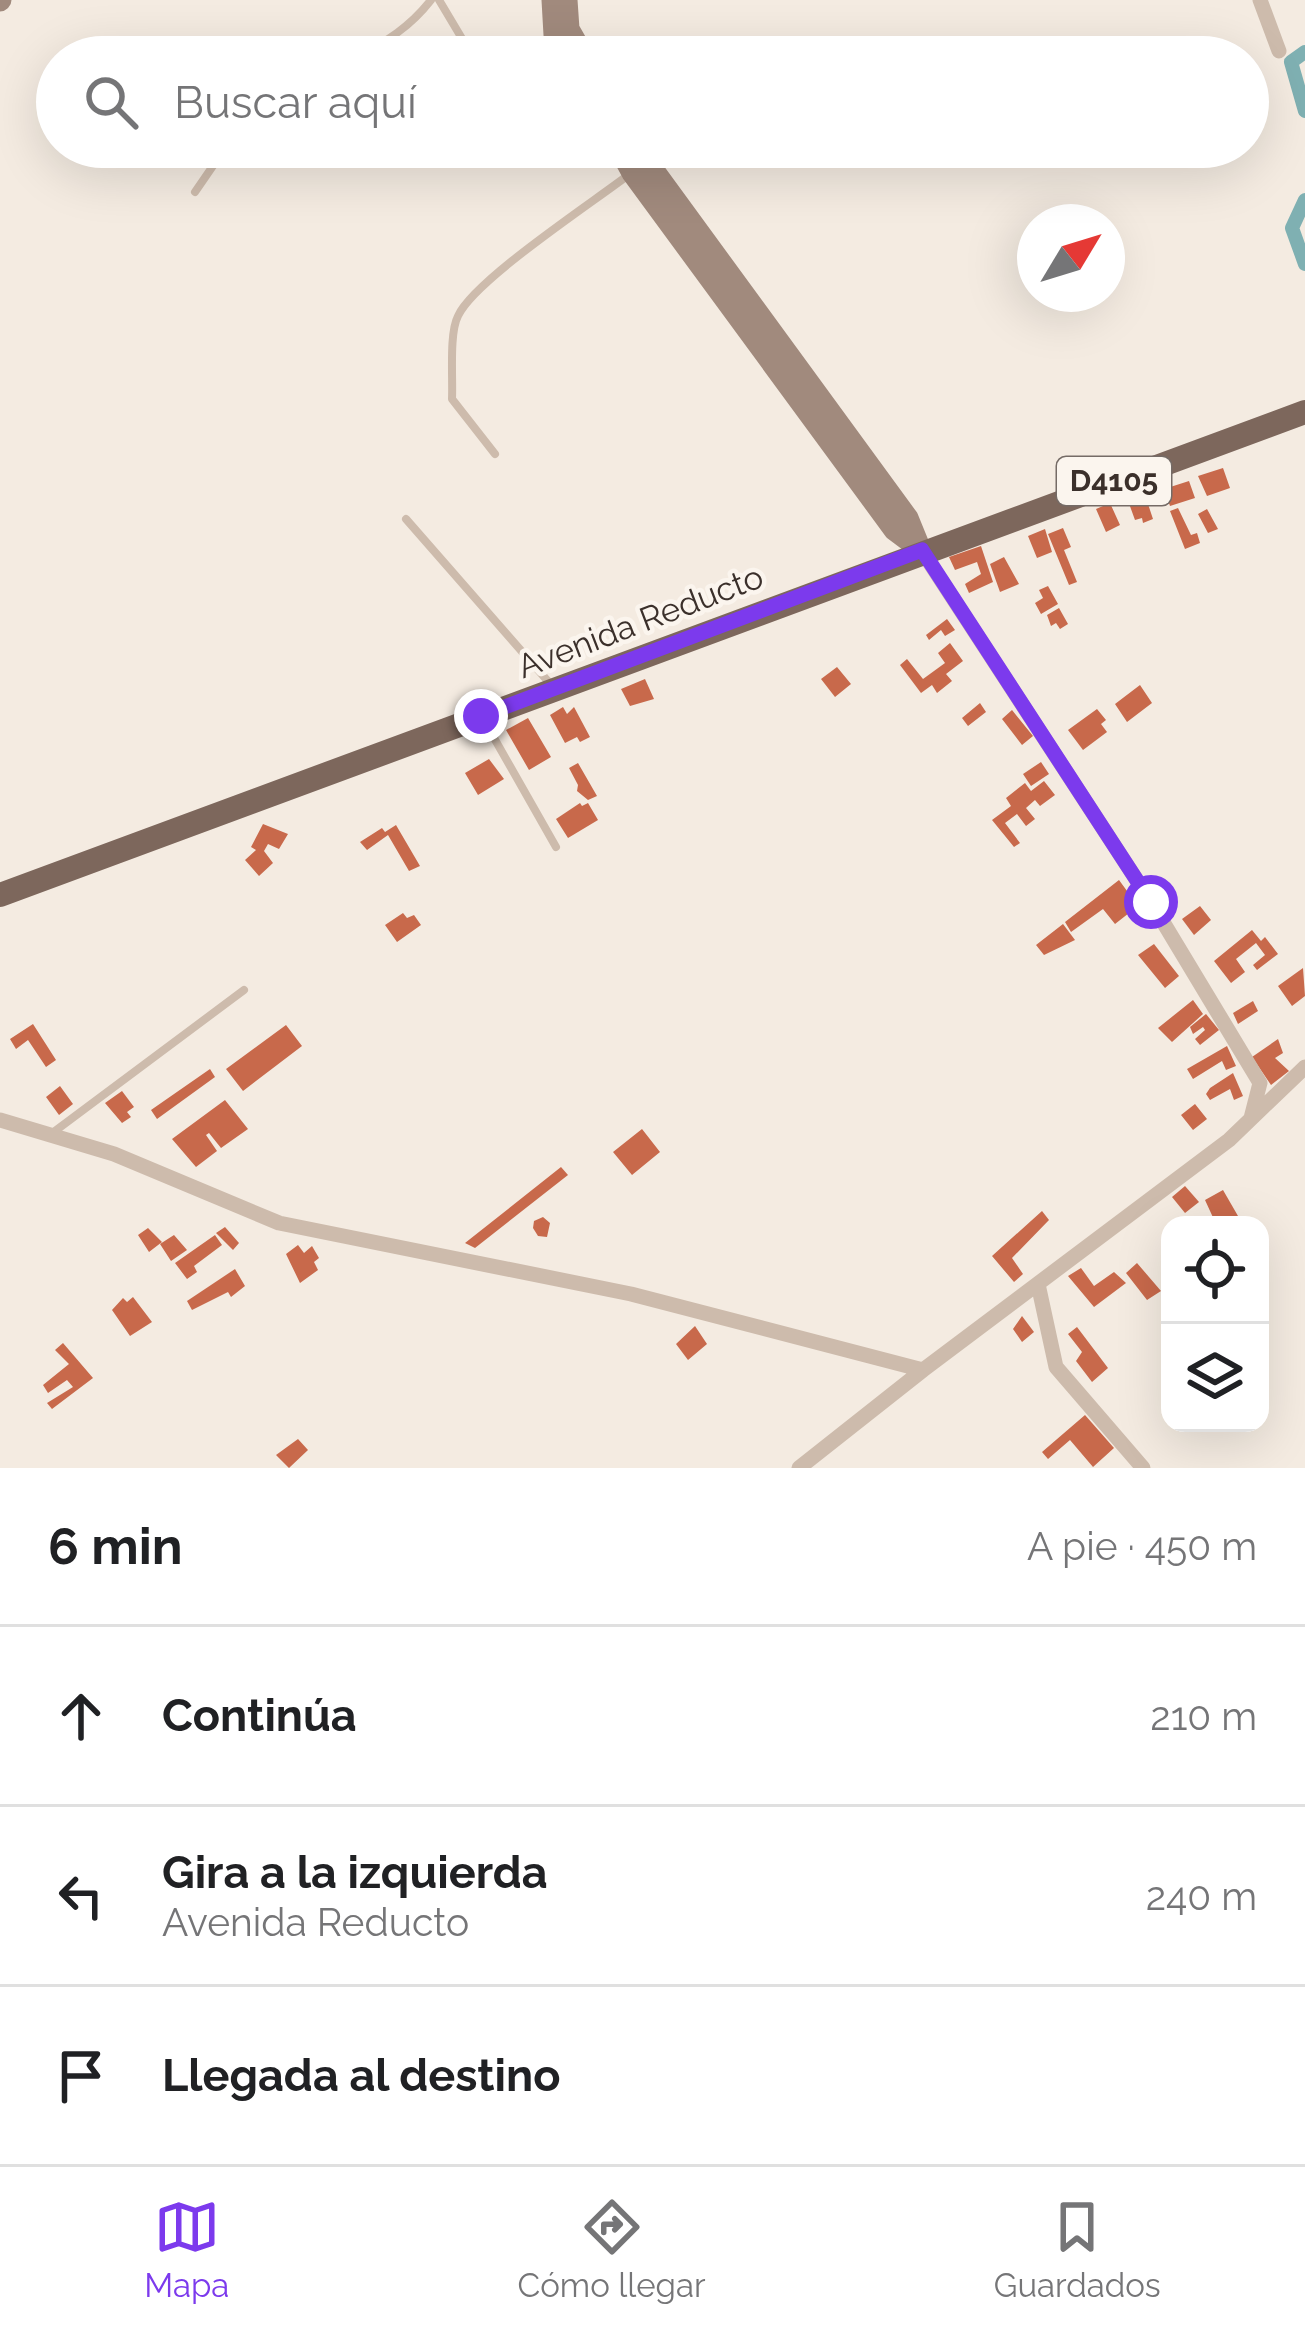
<!DOCTYPE html>
<html lang="es">
<meta charset="utf-8">
<style>
body{margin:0;font-family:Raleway,sans-serif;background:#f6f6f6;color:#202124}
.controls{position:absolute;right:36px;bottom:36px;display:grid;overflow:hidden;border-radius:24px;box-shadow:0 12px 48px #0002}
.controls button{width:108px;height:108px;display:grid;place-items:center;padding:0;border:0;border-bottom:3px solid #e0e0e0;background:#fff;color:#202124;font:60px sans-serif}
.compass{position:absolute;left:1017px;top:204px;width:108px;height:108px;border-radius:50%;background:#fff;box-shadow:0 12px 48px #0002;rotate:52deg}
.stop{position:absolute;width:36px;height:36px;margin:-27px;border:9px solid #7c3aed;border-radius:50%;background:#fff}
.stop.end{background:#7c3aed;border-color:#fff;box-shadow:0 3px 12px #0008}
.list{margin:0;padding:0;list-style:none}
h2{display:flex;justify-content:space-between;align-items:center;height:156px;margin:0;padding:0 48px;font-size:51px}
h2 small{font-size:39px;font-weight:400;color:#757577}
.list li{display:grid;grid-template-columns:78px 1fr auto;gap:36px;align-items:center;box-sizing:border-box;height:180px;padding:0 48px;border-top:3px solid #e0e0e0}
.list b{display:block;font-size:45px;white-space:nowrap}
.list p{margin:0;font-size:39px;white-space:nowrap;color:#757577}
.list em{font-size:39px;font-style:normal;color:#757577}
.icon{flex:none;width:66px;height:66px;fill:none;stroke:currentColor;stroke-width:2;stroke-linecap:round;stroke-linejoin:round}
.map{position:relative;flex:none;width:1305px;height:1468px;overflow:hidden}
.search{position:absolute;background:#fff;box-shadow:0 12px 48px #0002;left:36px;right:36px;top:36px;height:132px;display:flex;align-items:center;gap:30px;box-sizing:border-box;padding:0 42px;border-radius:66px;color:#757577;font-size:45px}
.sheet{height:696px;background:#fff}
nav{display:flex;justify-content:space-around;align-items:center;box-sizing:border-box;height:168px;border-top:3px solid #e0e0e0;background:#fff;font-size:33px;color:#757577}
nav a{display:grid;justify-items:center;gap:6px}
nav .on{color:#7c3aed}
.map>svg:first-child{display:block}
.lines{fill:none;stroke-linecap:round;stroke-linejoin:round}
.canal{stroke:#7fb0b2;stroke-width:14}
.building{fill:#c8694b}
.lane{stroke:#cdbbac;stroke-width:8}
.street{stroke:#cdbbac;stroke-width:15}
.secondary{stroke:#a18a7d;stroke-width:21}
.primary{stroke:#7d675c;stroke-width:24}
.route{stroke:#7c3aed;stroke-width:15}
.labels{text-anchor:middle;stroke-width:9;stroke-linejoin:round;paint-order:stroke}
.shield{fill:#fbf5ee;stroke:#756b66;stroke-width:3}
.shield-label{font-size:30px;font-weight:bold;fill:#3b302b}
.street-label{font-size:33px;fill:#3b302b;stroke:#fbf5ee}
</style>
<div class="map">
<svg width="1305" height="1468" viewBox="0 0 1305 1468">
<rect width="100%" height="100%" fill="#f4ebe1"/>
<g class="lines">
<!-- canal -->
<path class="canal" d="M1305,52L1291,62L1305,111
M1305,200L1292,228L1305,264"/>
</g>
<!-- building -->
<path class="building" d="M1223,468L1230,488L1207,496L1198,476Z
M1189,481L1195,498L1170,506L1164,489Z
M1144,492L1153,519L1143,523L1142,518L1135,520L1127,498Z
M1110,503L1120,525L1106,532L1096,509Z
M1178,508L1191,535L1197,533L1200,543L1185,549L1170,511Z
M1207,509L1218,529L1208,533L1198,514Z
M1063,528L1071,547L1064,550L1077,582L1069,585L1048,534Z
M1045,529L1052,552L1037,558L1028,536Z
M981,546L993,582L969,593L965,584L981,574L977,562L955,570L949,557Z
M1004,557L1019,584L1000,592L990,564Z
M1048,586L1058,604L1041,614L1035,603L1043,598L1039,590Z
M1059,608L1068,624L1060,629L1056,623L1051,626L1047,615Z
M947,619L955,630L945,636L941,630L929,640L926,635Z
M950,643L963,661L946,674L952,681L937,693L932,685L921,693L900,665L907,659L923,679L945,663L938,653Z
M837,667L851,684L835,697L821,679Z
M645,679L654,699L630,706L621,689Z
M1140,685L1152,703L1127,722L1115,704Z
M980,703L986,712L968,726L962,718Z
M563,707L567,714L574,707L590,737L580,742L577,737L565,743L550,715Z
M1097,709L1106,720L1101,724L1107,732L1083,750L1068,730Z
M1012,710L1033,736L1022,745L1002,719Z
M528,718L551,757L529,770L506,730Z
M489,759L504,779L478,795L465,773Z
M1041,762L1049,774L1031,786L1023,774Z
M578,763L597,796L588,800L577,791L578,785L569,768Z
M1044,781L1055,795L1040,806L1035,800L1026,808L1035,819L1026,826L1017,814L1005,823L1020,843L1014,847L992,820L1011,806L1006,798L1025,783L1031,791Z
M580,803L582,806L588,803L598,820L568,838L556,819Z
M263,824L288,834L279,849L268,844L264,851L273,863L259,876L245,860L256,850L251,847Z
M396,825L420,866L409,871L388,835L367,850L360,842L382,828L385,832Z
M1119,880L1138,906L1115,924L1103,909L1071,932L1065,922Z
M1200,906L1211,920L1194,935L1182,919Z
M403,913L407,918L414,915L421,925L397,942L385,925Z
M1063,924L1075,940L1044,955L1036,945Z
M1252,930L1261,941L1265,937L1278,954L1257,970L1253,965L1265,955L1256,943L1236,959L1245,972L1231,983L1214,961Z
M1154,944L1179,976L1165,988L1138,955Z
M1303,968L1305,996L1292,1006L1278,986Z
M1193,1000L1203,1014L1172,1042L1158,1028Z
M1253,1001L1258,1011L1238,1024L1233,1013Z
M1206,1014L1219,1030L1200,1045L1195,1039L1205,1030L1203,1027L1193,1034L1190,1027Z
M33,1024L56,1060L46,1067L28,1040L16,1049L10,1039Z
M286,1025L302,1046L243,1091L226,1069Z
M1278,1039L1283,1053L1275,1058L1289,1071L1271,1085L1252,1057Z
M1227,1046L1236,1066L1226,1070L1222,1061L1193,1079L1187,1069Z
M210,1069L215,1077L157,1119L151,1110Z
M1233,1073L1243,1096L1234,1100L1230,1089L1210,1100L1206,1094L1210,1088Z
M60,1086L73,1104L59,1115L46,1097Z
M122,1091L134,1107L127,1112L131,1117L122,1123L105,1103Z
M225,1100L248,1129L221,1148L209,1133L206,1135L217,1151L196,1167L172,1139Z
M1195,1104L1207,1119L1193,1130L1181,1115Z
M642,1129L660,1152L632,1175L613,1152Z
M561,1167L568,1175L475,1248L465,1243Z
M1185,1186L1199,1202L1185,1213L1172,1197Z
M1223,1190L1238,1216L1216,1224L1205,1200Z
M1042,1211L1049,1220L1012,1258L1023,1274L1014,1282L992,1256Z
M543,1217L550,1223L547,1237L538,1236L533,1228L534,1221Z
M225,1227L239,1243L233,1250L216,1233Z
M148,1228L162,1242L149,1252L138,1235Z
M174,1235L187,1250L171,1261L160,1244Z
M215,1235L222,1245L194,1266L197,1272L187,1279L175,1263Z
M298,1245L304,1253L312,1246L319,1258L314,1262L318,1270L300,1283L286,1254Z
M1137,1263L1161,1291L1147,1300L1126,1273Z
M1081,1268L1094,1286L1114,1272L1126,1283L1094,1307L1068,1276Z
M235,1269L245,1286L231,1297L228,1292L192,1310L187,1301Z
M133,1297L152,1322L130,1336L112,1310L123,1298L127,1302Z
M1022,1316L1034,1332L1022,1342L1013,1329Z
M695,1326L707,1344L688,1360L676,1344Z
M1077,1327L1108,1368L1092,1382L1076,1361L1082,1352L1068,1334Z
M63,1343L93,1378L52,1409L47,1403L73,1387L67,1380L48,1393L43,1385L69,1364L55,1350Z
M1085,1415L1114,1448L1093,1467L1070,1440L1048,1459L1042,1452Z
M298,1439L308,1450L289,1468L276,1455Z"/>
<g class="lines">
<!-- lane -->
<path class="lane" d="M439,0L473,57
M357,57C387,41 410,27 431,0
M195,192L226,147
M495,454L452,399C453,378 449,333 458,316C474,280 595,201 631,173
M406,519L553,687
M485,722L556,847
M51,1134L244,990"/>
<!-- street -->
<path class="street" d="M1260,0L1279,51
M922,551L1151,902L1260,1083L1251,1118
M0,1120L114,1154L279,1223L631,1294L923,1370L1229,1140L1305,1067
M1038,1284L1056,1367L1143,1468
M799,1468L923,1370"/>
<!-- secondary -->
<path class="secondary" d="M552,0L554,35L567,57
M567,0L569,29L585,57
M0,1L1,0
M618,147L632,173L894,530L922,551
M637,147L908,518L919,545"/>
<!-- primary -->
<path class="primary" d="M0,895L1305,412"/>
</g>
<g class="lines">
<!-- route -->
<path class="route" d="M481,716L922,550L1151,902"/>
</g>
<g class="labels">
<!-- shield labels -->
<rect class="shield" x="1057" y="457" width="114" height="48" rx="9"/>
<g class="shield-label">
<text x="1114" y="491">D4105</text>
</g>
<!-- street labels -->
<g class="street-label">
<text transform="translate(640 621) rotate(-21)" y="12">Avenida Reducto</text>
</g>
</g>
</svg>
<div class="controls">
<button><svg class="icon" aria-label="locate" viewBox="0 0 24 24"><circle cx="12" cy="12" r="6"/><path d="M12 2v4M12 18v4M2 12h4M18 12h4"/></svg></button>
<button><svg class="icon" aria-label="layers" viewBox="0 0 24 24"><path d="M12 4l9 5-9 5-9-5zM3 14l9 5 9-5"/></svg></button>
</div>
<svg class="compass" viewBox="-18 -18 36 36"><path d="M0-13l5 13h-10z" fill="#e53935"/><path d="M0 13l5-13h-10z" fill="#757577"/></svg>
<div class="stop" style="left:1151px;top:902px"></div>
<div class="stop end" style="left:481px;top:716px"></div>
<div class="search"><svg class="icon" aria-label="search" viewBox="0 0 24 24"><circle cx="10" cy="10" r="6"/><path d="M15 15l6 6"/></svg>Buscar aquí</div>
</div>
<section class="sheet">
<h2>6 min<small>A pie · 450 m</small></h2>
<ul class="list">
<li><svg class="icon" aria-label="ahead" viewBox="0 0 24 24"><path d="M12 20V5M6 11l6-6 6 6"/></svg><div><b>Continúa</b></div><em>210 m</em></li>
<li><svg class="icon" aria-label="left" viewBox="0 0 24 24"><path d="M17 20v-9H6M10 6l-5 5 5 5"/></svg><div><b>Gira a la izquierda</b><p>Avenida Reducto</p></div><em>240 m</em></li>
<li><svg class="icon" aria-label="arrive" viewBox="0 0 24 24"><path d="M6 21V4h12l-3 4 3 4H6"/></svg><div><b>Llegada al destino</b></div></li>
</ul>
</section>
<nav>
<a class="on"><svg class="icon" aria-label="map" viewBox="0 0 24 24"><path d="M3 6l6-2 6 2 6-2v14l-6 2-6-2-6 2zM9 4v14M15 6v14"/></svg>Mapa</a>
<a><svg class="icon" aria-label="directions" viewBox="0 0 24 24"><path d="M12 3l9 9-9 9-9-9zM9 14v-3h6M13 9l2 2-2 2"/></svg>Cómo llegar</a>
<a><svg class="icon" aria-label="saved" viewBox="0 0 24 24"><path d="M7 4h10v16l-5-4-5 4z"/></svg>Guardados</a>
</nav>
